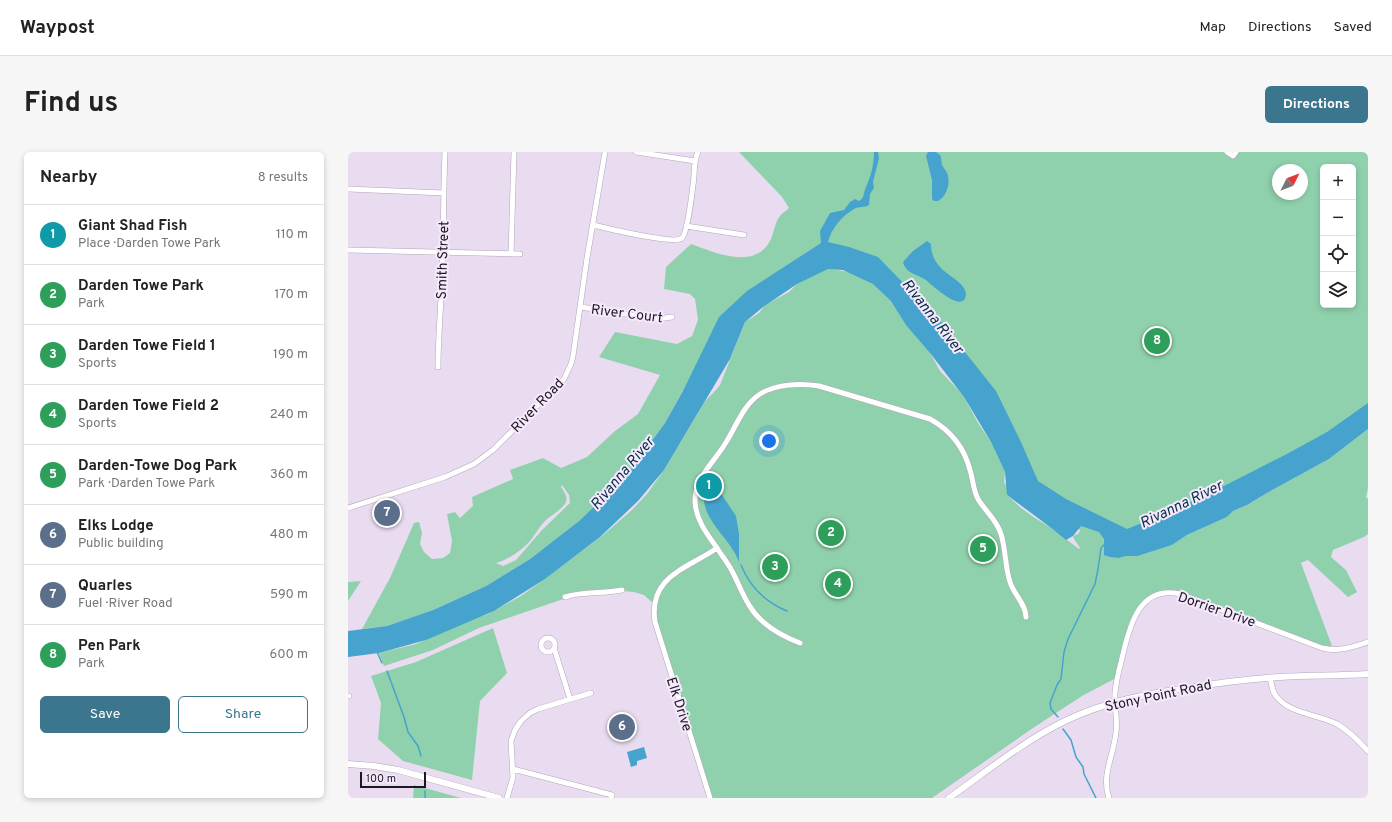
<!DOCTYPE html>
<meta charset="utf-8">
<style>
body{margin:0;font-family:Overpass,sans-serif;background:#f6f6f6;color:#222}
.controls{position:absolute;right:12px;top:12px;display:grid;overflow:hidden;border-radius:6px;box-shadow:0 2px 6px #0003}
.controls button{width:36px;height:36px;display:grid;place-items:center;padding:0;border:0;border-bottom:1px solid #e0e0e0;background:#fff;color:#222;font:20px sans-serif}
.compass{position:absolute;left:924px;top:12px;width:36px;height:36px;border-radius:50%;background:#fff;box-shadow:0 2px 6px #0003;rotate:48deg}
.scale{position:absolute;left:12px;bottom:10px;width:66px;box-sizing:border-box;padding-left:4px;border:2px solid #1d181f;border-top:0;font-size:11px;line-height:14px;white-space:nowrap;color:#1d181f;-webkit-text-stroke:3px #f6e9fe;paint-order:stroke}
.you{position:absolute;left:421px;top:289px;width:14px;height:14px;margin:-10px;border:3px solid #fff;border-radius:50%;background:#1a73e8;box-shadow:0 0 0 6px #1a73e833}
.badge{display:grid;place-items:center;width:26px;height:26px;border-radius:50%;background:#3b768e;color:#fff;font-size:13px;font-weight:700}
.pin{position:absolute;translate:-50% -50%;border:2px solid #fff;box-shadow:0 1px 4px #0006}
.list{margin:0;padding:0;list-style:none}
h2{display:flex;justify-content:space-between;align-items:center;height:52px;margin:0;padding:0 16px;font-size:17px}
h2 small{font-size:13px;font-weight:400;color:#767676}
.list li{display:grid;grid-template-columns:26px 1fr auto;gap:12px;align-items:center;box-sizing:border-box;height:60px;padding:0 16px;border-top:1px solid #e0e0e0}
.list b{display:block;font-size:15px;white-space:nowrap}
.list p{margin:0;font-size:13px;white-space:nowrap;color:#767676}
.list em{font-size:13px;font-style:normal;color:#767676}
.actions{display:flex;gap:8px;padding:12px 16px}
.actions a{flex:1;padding:9px 0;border:1px solid #3b768e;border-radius:6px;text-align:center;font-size:14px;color:#3b768e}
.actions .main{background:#3b768e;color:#fff}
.icon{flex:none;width:22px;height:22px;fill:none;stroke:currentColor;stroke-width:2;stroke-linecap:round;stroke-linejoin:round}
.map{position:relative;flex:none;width:1020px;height:646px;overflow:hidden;border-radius:6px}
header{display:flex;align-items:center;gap:24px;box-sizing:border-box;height:56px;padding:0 20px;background:#fff;border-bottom:1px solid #e0e0e0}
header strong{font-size:19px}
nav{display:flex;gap:22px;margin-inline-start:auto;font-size:14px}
.intro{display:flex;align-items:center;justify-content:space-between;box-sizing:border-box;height:96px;padding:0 24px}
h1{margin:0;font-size:28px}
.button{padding:10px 18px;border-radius:6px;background:#3b768e;color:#fff;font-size:14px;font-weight:700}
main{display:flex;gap:24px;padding:0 24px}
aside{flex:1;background:#fff;border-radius:6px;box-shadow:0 2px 6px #0003}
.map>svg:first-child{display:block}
.green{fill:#90d1ad;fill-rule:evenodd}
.water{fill:#46a3cd}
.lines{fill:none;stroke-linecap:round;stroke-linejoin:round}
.stream{stroke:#46a3cd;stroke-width:1.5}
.minor-casing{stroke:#b2a6b9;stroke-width:6}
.major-casing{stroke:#b2a6b9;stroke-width:7}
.minor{stroke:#fff;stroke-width:5}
.major{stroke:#fff;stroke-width:6}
.labels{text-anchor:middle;stroke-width:4;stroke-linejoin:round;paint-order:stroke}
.street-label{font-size:14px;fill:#1d181f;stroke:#f6e9fe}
.water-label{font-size:15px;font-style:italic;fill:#053042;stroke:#f6e9fe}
</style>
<header>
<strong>Waypost</strong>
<nav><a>Map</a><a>Directions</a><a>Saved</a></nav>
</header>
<div class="intro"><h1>Find us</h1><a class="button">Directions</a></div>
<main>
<aside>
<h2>Nearby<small>8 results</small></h2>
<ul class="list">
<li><span class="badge" style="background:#0f9aa8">1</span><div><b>Giant Shad Fish</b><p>Place · Darden Towe Park</p></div><em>110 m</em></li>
<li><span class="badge" style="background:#2e9e5b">2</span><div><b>Darden Towe Park</b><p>Park</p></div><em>170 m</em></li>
<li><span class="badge" style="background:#2e9e5b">3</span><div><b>Darden Towe Field 1</b><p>Sports</p></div><em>190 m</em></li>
<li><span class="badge" style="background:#2e9e5b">4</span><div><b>Darden Towe Field 2</b><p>Sports</p></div><em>240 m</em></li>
<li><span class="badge" style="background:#2e9e5b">5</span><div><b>Darden-Towe Dog Park</b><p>Park · Darden Towe Park</p></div><em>360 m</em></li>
<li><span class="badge" style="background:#5c6f8a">6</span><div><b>Elks Lodge</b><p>Public building</p></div><em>480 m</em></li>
<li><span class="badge" style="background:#5c6f8a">7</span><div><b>Quarles</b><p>Fuel · River Road</p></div><em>590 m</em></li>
<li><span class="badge" style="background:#2e9e5b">8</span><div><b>Pen Park</b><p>Park</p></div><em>600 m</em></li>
</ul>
<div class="actions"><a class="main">Save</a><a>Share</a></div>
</aside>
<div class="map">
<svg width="1020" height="646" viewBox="0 0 1020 646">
<rect width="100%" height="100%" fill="#e9dcf0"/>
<!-- green -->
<path class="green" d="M391,0H1020V252L985,277L941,304L799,378L756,387V402L771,406L778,404H790L824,393L839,383L879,365L885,359L899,353L919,341L981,307L1020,277V336L1018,345L1020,347V382L1016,385L985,398L983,405L998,418L1009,440L1000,445L960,408L953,411L984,494L974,497L827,442L807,445L798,451L786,467L770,525L734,544L685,576L584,646H361L307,473V453L296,443L286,440L274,439L224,444L131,476L85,498L36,514L31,501L68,492L112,472L140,462L173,444L194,429L255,383L284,358L299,342L316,318L352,258C358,245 365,243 372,233L397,170L411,161L417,153L441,140L449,132L478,116L501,120L533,133L580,197L592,219L615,243L630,271L643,290L657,320L656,330L659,335V343L673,356L687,366L702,375L731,397L732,396L726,387L725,384L730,382L732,379L730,375L694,348L531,112L472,92L452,105L335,239L317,271L278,324L231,369L182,407L138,434L85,458L39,474L14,477L42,426L66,371L71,370L74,381L72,392L76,400L84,407L95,406L102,401L104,389L99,362L107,360L112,366L125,354L124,345L165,327L162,318L195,306L213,316L239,305L267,279L290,262L312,223L251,205L267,180L329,192L344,184L350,168L347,147L342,142L316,137L318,115L343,92C368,101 408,119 423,87C426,80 427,70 432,64C434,61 439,58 441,56L434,45ZM975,15H1005V153H975ZM930,18H954V42H930ZM214,333L221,343L222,351L194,378L168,408L155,414L148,411C161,407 173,399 182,389C187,383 191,375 197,369C203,363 214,358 218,350C220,345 216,339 213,335Z
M13,429L0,449V430Z
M145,476L159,521L132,549L124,628L55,609L30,587L33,551L23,524L68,510Z
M66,633L113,646H65Z"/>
<!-- water -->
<path class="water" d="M526,0H530L531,6L525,30L526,36L522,42L521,53C516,56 511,54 506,57C494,64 483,77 480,90L501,95L530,105L593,170L648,239L673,290L690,329L718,347L779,377L818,361L872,336L937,303L979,280L1020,251V277L981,307L919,341L899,353L885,359L879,365L839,383L824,393L790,404H778L771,406L762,405L756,403V387L751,380L733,374L725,384L718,388L702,375L659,343L657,320L643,290L616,245L582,201L558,173L543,149L525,132L495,118L480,117L449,132L415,155L397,170L382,207L316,318L290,349L252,385L197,427L146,459L78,488L31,501L0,505V479L39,474L85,458L138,434L182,407L231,369L278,324L317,271L335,239L371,165L399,139L473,91L472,79L482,61L496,58L502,50L507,47L511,49C517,46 515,41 518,35C523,24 526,12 526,0Z
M580,0H588L592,3C594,7 593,9 594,13C595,16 598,18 599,21C603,30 599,44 590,49H586L584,47V28L578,4Z
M579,89L583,92C583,101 586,109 593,116C599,123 619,132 618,143C615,163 583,132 578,128C569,122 558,122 555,110L565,99Z
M365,339L370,340L374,343L388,364L391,382V410C383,387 356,370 356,346L360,341Z
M296,595L299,606L289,609V613L283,615L279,600Z"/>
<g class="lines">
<!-- stream -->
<path class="stream" d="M393,413C402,435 417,450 439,459
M29,500L34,511
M39,519L56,565L60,580L70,594L73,604
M710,565L703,557L702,551L709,533L713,527L716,500L720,487L747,432L750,417L753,396L757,392
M715,577L723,588L728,605L735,615L736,622L748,646
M77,646V639"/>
<defs>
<path id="minor" d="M288,0L347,9
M879,0L885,4L888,0
M0,37L96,41
M245,73C257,76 328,93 334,86C339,82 344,42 345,33C347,22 345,10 350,0
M338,74L396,83
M0,98L172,102
M163,102L166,0
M233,155L309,167L324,165
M90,215C90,191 92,168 93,145C96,96 95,48 97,0
M0,356L97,325L126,312L145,298L216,227L223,212L225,204L239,106L257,0
M369,396C374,404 380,411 384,419C390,430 394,442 401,453C412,472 431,483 452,491
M217,445C236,439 254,442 274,438
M193 493a7 7 0 1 1 14 0a7 7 0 1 1-14 0Z
M206,496L222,547
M922,525C923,531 924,536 926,541C938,562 970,562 989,572C1001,579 1011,589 1020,599
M0,544H1
M165,617L264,643L263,646
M159,646L165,625L163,589L167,578L173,569L182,561L190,557L243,541
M362,646L307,470C300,424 339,417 369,396C359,382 348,368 347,350C347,343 348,336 351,330C358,316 369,305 377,292C388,275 395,253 412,242C428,232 452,231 471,234L582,267C602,278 616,295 622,318C625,327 625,338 630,347C637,359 649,368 653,382C658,398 657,415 662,430C666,443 678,452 678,465
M761,646C753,623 766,603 768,580C770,567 766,554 767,541C768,528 772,514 775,502C782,472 792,433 832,442L974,496C991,500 1004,495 1020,490"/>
<path id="major" d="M0,612L26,614L50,618L151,646
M601,646C639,619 677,588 719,568C757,550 798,542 839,536C870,531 901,527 932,525C961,523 991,524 1020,522"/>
</defs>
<!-- minor casing -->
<use href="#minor" class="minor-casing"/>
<!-- major casing -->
<use href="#major" class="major-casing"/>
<!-- minor -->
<use href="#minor" class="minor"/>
<!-- major -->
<use href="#major" class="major"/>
</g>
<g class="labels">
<!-- street labels -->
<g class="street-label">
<text transform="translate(94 108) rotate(-88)" y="5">Smith Street</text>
<text transform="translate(279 161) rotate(7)" y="5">River Court</text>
<text transform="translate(189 253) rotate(-46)" y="5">River Road</text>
<text transform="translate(869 457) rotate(19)" y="5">Dorrier Drive</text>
<text transform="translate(810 543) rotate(-12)" y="5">Stony Point Road</text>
<text transform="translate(332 552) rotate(72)" y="5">Elk Drive</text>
</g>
<!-- water labels -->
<g class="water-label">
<text transform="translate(585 164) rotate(52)" y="5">Rivanna River</text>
<text transform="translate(274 321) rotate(-50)" y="5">Rivanna River</text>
<text transform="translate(833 352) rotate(-26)" y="5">Rivanna River</text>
</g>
</g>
</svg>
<div class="controls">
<button>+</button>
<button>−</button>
<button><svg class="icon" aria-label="locate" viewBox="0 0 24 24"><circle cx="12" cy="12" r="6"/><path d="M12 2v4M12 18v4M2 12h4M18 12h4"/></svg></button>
<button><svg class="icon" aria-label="layers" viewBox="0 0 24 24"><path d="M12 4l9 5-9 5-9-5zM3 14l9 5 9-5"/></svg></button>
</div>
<svg class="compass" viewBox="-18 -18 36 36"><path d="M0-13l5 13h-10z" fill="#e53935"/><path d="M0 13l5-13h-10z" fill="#767676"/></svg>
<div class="scale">100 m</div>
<div class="you"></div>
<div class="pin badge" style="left:361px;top:334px;background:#0f9aa8">1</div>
<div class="pin badge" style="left:483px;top:381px;background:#2e9e5b">2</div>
<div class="pin badge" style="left:427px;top:415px;background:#2e9e5b">3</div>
<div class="pin badge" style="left:490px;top:432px;background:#2e9e5b">4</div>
<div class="pin badge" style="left:635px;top:397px;background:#2e9e5b">5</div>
<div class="pin badge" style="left:274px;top:575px;background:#5c6f8a">6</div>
<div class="pin badge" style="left:39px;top:361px;background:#5c6f8a">7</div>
<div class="pin badge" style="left:809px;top:189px;background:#2e9e5b">8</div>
</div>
</main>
